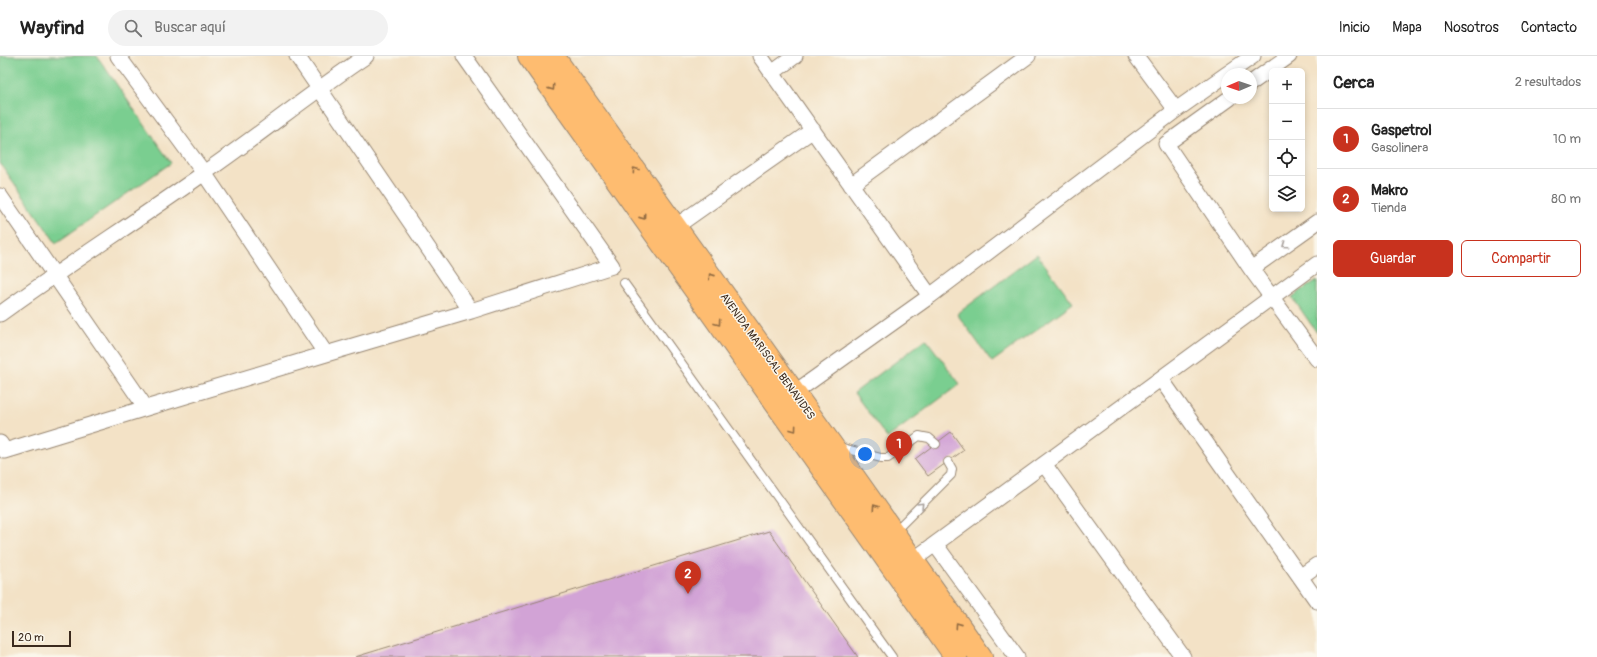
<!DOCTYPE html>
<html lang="es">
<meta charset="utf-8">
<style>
body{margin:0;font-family:Pangolin,sans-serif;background:#f2f2f2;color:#222}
.controls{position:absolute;right:12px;top:12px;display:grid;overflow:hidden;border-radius:6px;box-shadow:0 2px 6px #0003}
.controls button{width:36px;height:36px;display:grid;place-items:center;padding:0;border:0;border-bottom:1px solid #e0e0e0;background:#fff;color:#222;font:20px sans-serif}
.compass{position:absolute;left:1221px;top:12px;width:36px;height:36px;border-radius:50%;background:#fff;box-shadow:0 2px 6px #0003;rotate:268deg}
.scale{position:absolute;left:12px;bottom:10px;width:59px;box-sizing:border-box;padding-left:4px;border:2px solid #3b2a1e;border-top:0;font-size:11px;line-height:14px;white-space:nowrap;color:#3b2a1e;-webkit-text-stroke:3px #fbf7ec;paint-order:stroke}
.you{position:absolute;left:865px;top:398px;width:14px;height:14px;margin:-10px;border:3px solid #fff;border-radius:50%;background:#1a73e8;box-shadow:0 0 0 6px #1a73e833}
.badge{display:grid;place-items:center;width:26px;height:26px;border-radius:50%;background:#c8321e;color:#fff;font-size:13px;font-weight:700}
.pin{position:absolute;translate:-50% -33px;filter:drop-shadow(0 1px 2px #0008)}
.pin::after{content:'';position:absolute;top:21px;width:14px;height:12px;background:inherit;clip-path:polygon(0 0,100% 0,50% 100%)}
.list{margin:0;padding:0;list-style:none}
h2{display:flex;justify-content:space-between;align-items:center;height:52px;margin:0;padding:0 16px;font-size:17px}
h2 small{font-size:13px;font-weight:400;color:#767676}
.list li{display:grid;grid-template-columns:26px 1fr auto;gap:12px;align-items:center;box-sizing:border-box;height:60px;padding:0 16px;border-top:1px solid #e0e0e0}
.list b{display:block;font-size:15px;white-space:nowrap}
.list p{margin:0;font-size:13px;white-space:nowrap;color:#767676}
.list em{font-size:13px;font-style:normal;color:#767676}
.actions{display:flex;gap:8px;padding:12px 16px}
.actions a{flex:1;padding:9px 0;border:1px solid #c8321e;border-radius:6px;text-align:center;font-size:14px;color:#c8321e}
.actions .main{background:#c8321e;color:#fff}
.icon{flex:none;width:22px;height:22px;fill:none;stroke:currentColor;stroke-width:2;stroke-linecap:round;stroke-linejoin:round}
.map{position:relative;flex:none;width:1317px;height:601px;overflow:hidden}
header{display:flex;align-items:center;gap:24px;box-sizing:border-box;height:56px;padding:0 20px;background:#fff;border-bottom:1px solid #e0e0e0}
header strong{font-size:19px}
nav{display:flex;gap:22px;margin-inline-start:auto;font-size:14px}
.search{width:280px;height:36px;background:#f2f2f2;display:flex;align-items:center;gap:10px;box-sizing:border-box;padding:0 14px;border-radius:22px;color:#767676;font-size:15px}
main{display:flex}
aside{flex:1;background:#fff}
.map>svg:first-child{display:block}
.green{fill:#7ace90;stroke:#5a7c57}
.building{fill:#d2a3d6}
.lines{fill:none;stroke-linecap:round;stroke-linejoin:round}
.service-casing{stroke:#978672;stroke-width:10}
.minor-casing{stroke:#978672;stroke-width:17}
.trunk-casing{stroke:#978672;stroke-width:24}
.service{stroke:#fff;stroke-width:8}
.minor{stroke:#fff;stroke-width:15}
.trunk{stroke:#febc70;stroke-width:22}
.oneway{stroke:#936c43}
.oneway2{stroke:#a79f9a}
.labels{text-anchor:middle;stroke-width:3;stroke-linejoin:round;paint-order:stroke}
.street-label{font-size:11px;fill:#3b2a1e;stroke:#fbf7ec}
</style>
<header>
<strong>Wayfind</strong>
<div class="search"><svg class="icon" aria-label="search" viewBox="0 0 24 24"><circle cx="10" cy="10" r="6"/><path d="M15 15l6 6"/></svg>Buscar aquí</div>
<nav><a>Inicio</a><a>Mapa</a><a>Nosotros</a><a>Contacto</a></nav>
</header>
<main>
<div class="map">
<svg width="1317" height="601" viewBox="0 0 1317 601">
<rect width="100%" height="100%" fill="#fbf7ec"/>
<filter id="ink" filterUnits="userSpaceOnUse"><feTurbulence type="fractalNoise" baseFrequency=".025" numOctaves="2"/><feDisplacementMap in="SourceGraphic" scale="8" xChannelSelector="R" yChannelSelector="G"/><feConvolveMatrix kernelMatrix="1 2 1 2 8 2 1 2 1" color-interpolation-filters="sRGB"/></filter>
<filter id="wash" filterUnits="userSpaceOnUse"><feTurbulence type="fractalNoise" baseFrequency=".012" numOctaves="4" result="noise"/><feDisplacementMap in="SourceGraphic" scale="16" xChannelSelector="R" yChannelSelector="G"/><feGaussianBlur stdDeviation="0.9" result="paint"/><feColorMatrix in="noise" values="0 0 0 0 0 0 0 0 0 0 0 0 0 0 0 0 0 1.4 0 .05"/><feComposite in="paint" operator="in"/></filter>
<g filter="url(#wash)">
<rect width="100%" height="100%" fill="#f3e2c6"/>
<!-- green -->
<path class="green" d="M0,0H97L171,107L56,187L0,107Z
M1037,198L1073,247L992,306L957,258Z
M1317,224V277L1292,241Z
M926,283L960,328L887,382L854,337Z"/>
<g id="blocks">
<!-- building -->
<path class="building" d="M951,376L964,394L928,420L915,403Z
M769,475L858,601H355Z"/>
</g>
</g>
<g filter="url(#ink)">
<use href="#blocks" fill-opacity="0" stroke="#978672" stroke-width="1"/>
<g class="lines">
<defs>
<path id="service" d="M624,227L892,601
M839,391L881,402H888L919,380L929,382L936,388
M894,476L951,419L952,413L948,406"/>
<path id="minor" d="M118,0L204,117L326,298L146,352
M297,0L471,255L326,298
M464,0L612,210L471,255
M760,0L930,240
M1136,0L1176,54
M772,17L795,0
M1227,18L1253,0
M1251,27L1289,0
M1230,42L1166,88L1251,213L1317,303
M851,129L1028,0
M0,140L146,352L5,395L0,387
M668,176L813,74
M1251,213L1317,166
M0,258C67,209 137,165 204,117C259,79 311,37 366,0
M1161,323L1317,545
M794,337L930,240L1176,54L1227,18
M1044,408L1183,601
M935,488L1017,601
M905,510L1317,208
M1300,521L1317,509"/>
<path id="trunk" d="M529,0L956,601
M553,0L832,390L981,601"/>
</defs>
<!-- service casing -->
<use href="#service" class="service-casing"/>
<!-- minor casing -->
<use href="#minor" class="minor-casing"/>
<!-- trunk casing -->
<use href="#trunk" class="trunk-casing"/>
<!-- service -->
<use href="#service" class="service"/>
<!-- minor -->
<use href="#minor" class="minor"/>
<!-- trunk -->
<use href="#trunk" class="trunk"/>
</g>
<!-- one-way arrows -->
<defs><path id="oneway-chevron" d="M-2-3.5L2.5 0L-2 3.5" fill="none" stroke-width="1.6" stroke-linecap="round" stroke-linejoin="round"/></defs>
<g class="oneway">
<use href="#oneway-chevron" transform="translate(552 32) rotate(55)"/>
<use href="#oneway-chevron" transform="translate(635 114) rotate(-126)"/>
<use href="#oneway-chevron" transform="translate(643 161) rotate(55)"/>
<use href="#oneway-chevron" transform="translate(711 220) rotate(-125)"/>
<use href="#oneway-chevron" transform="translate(718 267) rotate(54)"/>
<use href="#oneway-chevron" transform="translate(794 373) rotate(54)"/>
<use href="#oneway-chevron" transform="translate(875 451) rotate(-125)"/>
<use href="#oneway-chevron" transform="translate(958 569) rotate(-125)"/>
</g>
<g class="oneway2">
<use href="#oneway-chevron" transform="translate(1285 189) rotate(145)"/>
<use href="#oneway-chevron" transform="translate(921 449) rotate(-45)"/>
</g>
</g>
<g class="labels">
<!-- street labels -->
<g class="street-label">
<text transform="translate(768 300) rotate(54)" y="4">AVENIDA MARISCAL BENAVIDES</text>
</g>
</g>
</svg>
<div class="controls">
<button>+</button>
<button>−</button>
<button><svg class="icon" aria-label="locate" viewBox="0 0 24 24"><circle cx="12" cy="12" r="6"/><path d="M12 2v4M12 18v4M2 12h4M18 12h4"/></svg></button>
<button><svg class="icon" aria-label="layers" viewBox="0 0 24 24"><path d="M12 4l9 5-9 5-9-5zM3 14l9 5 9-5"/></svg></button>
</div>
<svg class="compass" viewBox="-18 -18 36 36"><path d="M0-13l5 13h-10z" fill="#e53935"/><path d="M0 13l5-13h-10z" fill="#767676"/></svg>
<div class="scale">20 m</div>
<div class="you"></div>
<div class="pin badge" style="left:899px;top:408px">1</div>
<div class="pin badge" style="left:688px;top:538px">2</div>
</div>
<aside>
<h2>Cerca<small>2 resultados</small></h2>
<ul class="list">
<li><span class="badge">1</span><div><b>Gaspetrol</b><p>Gasolinera</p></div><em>10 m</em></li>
<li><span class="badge">2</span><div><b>Makro</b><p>Tienda</p></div><em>80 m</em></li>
</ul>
<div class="actions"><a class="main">Guardar</a><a>Compartir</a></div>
</aside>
</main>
